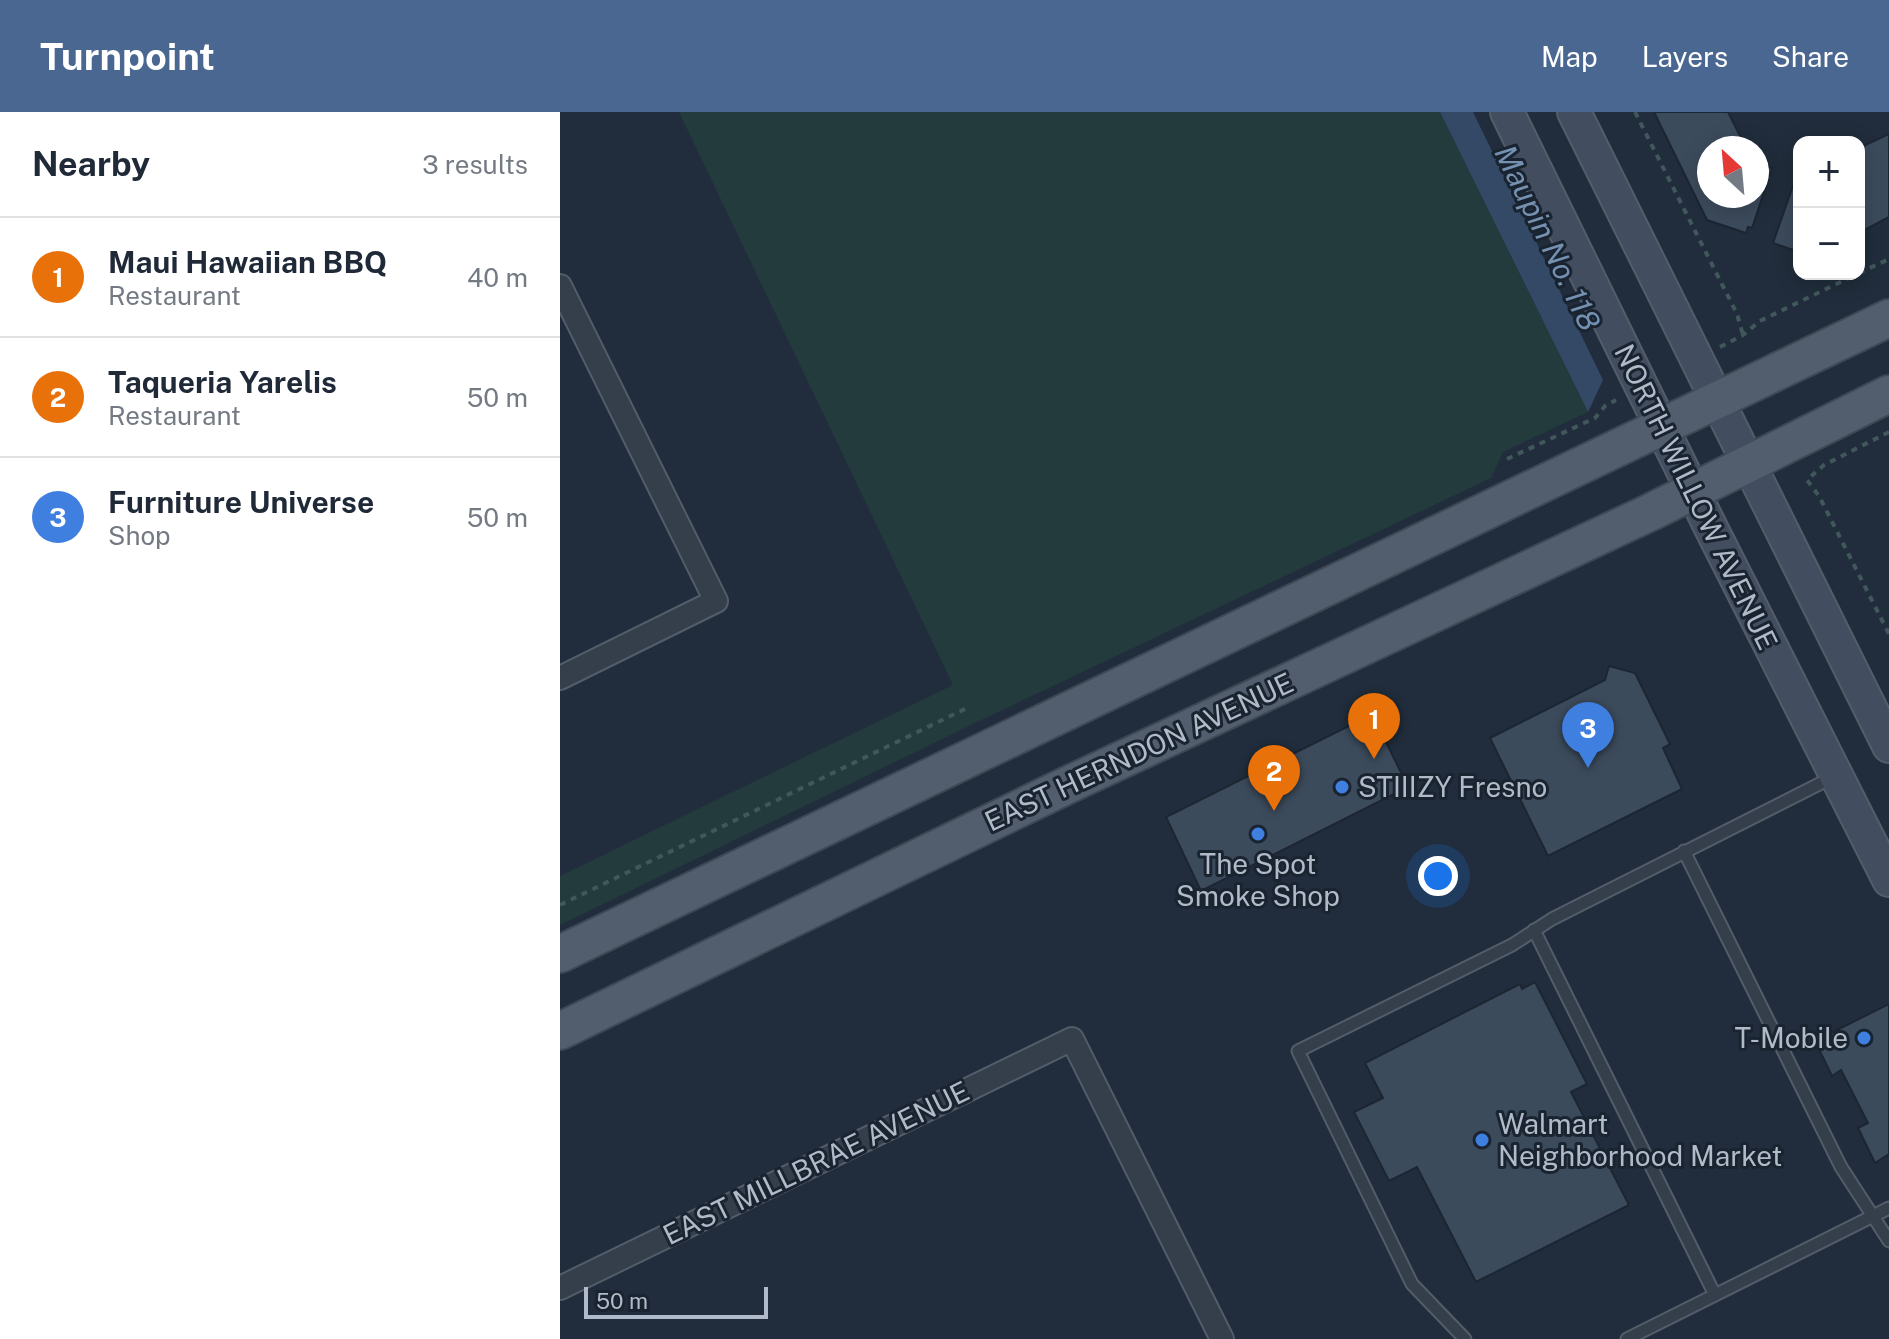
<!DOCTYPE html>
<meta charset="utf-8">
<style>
body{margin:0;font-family:"Public Sans",sans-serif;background:#f6f6f7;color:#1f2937}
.controls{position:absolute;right:24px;top:24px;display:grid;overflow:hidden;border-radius:16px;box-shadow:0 4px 20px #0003}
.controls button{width:72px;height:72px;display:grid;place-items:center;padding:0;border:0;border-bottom:2px solid #e0e1e3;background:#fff;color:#1f2937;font:40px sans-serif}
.compass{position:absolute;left:1137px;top:24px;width:72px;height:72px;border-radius:50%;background:#fff;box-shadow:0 4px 20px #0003;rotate:334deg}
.scale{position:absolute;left:24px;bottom:20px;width:184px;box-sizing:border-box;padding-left:8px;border:4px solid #b0bac8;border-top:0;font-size:22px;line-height:28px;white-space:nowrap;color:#b0bac8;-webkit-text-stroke:6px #1a2431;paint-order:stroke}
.you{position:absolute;left:878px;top:764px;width:28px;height:28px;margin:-20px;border:6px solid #fff;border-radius:50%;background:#1a73e8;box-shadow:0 0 0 12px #1a73e833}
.badge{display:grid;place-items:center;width:52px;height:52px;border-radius:50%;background:#4a6791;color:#fff;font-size:26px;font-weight:700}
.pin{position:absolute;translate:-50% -66px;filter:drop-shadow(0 2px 4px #0008)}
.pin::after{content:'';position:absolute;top:42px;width:28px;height:24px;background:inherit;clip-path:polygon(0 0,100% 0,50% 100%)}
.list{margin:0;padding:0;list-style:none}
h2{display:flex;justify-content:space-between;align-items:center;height:104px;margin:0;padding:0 32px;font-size:34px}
h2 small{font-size:26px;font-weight:400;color:#747a83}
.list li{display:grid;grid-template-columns:52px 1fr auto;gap:24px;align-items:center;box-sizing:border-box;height:120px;padding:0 32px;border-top:2px solid #e0e1e3}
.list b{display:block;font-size:30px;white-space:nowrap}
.list p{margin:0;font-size:26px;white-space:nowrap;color:#747a83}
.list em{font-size:26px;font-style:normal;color:#747a83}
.map{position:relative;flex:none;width:1329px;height:1227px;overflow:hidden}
header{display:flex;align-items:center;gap:48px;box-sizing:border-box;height:112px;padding:0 40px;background:#4a6791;color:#fff}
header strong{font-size:38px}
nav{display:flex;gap:44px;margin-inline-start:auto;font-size:28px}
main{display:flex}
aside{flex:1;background:#fff}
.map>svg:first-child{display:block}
.green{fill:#233b3d}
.water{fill:#334965}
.building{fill:#3c4b5c;stroke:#1c2633;stroke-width:2}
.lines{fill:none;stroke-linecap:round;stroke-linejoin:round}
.lane-casing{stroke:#535d6a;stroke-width:15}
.street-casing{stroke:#535d6a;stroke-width:26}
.secondary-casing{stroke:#535d6a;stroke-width:36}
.primary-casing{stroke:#3e4855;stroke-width:40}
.path{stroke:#41585b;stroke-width:4;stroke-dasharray:6 6;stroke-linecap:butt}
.lane{stroke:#353f4c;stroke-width:11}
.street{stroke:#353f4c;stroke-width:22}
.secondary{stroke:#424e60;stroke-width:32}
.primary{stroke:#525e6d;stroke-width:36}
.shop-dot{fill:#3f7fe0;stroke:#1a2431;stroke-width:3}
.labels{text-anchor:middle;stroke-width:6;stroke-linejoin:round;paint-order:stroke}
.street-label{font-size:28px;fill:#b0bac8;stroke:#1a2431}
.poi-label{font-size:28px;fill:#b0bac8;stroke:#1a2431;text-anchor:start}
.water-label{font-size:30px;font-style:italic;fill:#7591b2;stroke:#1a2431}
</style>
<header>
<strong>Turnpoint</strong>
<nav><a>Map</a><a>Layers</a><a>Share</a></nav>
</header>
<main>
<aside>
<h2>Nearby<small>3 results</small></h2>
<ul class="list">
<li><span class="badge" style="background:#e8710a">1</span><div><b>Maui Hawaiian BBQ</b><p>Restaurant</p></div><em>40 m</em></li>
<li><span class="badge" style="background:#e8710a">2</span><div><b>Taqueria Yarelis</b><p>Restaurant</p></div><em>50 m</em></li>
<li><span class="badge" style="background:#3f7fe0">3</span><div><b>Furniture Universe</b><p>Shop</p></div><em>50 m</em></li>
</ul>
</aside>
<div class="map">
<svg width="1329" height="1227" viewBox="0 0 1329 1227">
<rect width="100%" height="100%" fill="#212d3c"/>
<!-- green -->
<path class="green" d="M119,0H880L1028,300L943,340L931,366L413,612L0,813V764L393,573Z"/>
<!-- water -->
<path class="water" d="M880,0H913L1043,268L1028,300Z"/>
<!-- building -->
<path class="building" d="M1094,0H1168L1186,36H1149V84H1197V51L1212,56L1192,116L1188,115L1186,121L1147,108Z
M1329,22V105L1299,121V36Z
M1235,68L1239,69V140L1213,131Z
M1049,554L1075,561L1110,632L1103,636L1122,677L988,744L930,626L1045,568Z
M817,600L830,628L826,630L848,675L641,779L606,705Z
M975,870L1027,972L1011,980L1069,1093L916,1170L857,1055L829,1069L794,1000L823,986L805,951L960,872L962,877Z
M1329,892V1042L1315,1051L1298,1016L1308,1011L1281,958L1272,964L1255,929Z"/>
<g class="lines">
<defs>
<path id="lane" d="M1124,739L1281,1055L1329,1129
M974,818L1155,1183
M905,1227L852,1172L738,939L952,833L992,807L1275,664
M1067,1227L1329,1096"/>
<path id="street" d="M0,174L156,489L0,566
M0,1176L512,927L662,1227"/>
<path id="secondary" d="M947,0L1151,416L1329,768
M1014,0L1329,634"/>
<path id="primary" d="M0,842L1329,206
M0,919L514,670L1091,400L1329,282"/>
</defs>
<!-- lane casing -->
<use href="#lane" class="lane-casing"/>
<!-- street casing -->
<use href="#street" class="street-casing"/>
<!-- secondary casing -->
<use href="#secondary" class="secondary-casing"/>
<!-- primary casing -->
<use href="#primary" class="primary-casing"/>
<!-- path -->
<path class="path" d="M1075,0L1177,202L1183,223
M1299,161L1329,147
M1160,235L1183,223L1200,209L1297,162
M1329,320L1264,353L1247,368L1259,384L1329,522
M947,347L1035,306L1045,294L1056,288
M0,793L405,597"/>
<!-- lane -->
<use href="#lane" class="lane"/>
<!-- street -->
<use href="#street" class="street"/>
<!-- secondary -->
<use href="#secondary" class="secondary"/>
<!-- primary -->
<use href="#primary" class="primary"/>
</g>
<!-- markers -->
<g class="shop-dot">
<circle cx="782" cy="675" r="8"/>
<circle cx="698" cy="722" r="8"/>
<circle cx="1304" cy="926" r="8"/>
<circle cx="922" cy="1028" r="8"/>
</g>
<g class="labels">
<!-- street labels -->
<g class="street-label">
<text transform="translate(1136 385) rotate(64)" y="10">NORTH WILLOW AVENUE</text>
<text transform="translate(579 640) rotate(-25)" y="10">EAST HERNDON AVENUE</text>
<text transform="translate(256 1051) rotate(-26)" y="10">EAST MILLBRAE AVENUE</text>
</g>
<!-- poi labels -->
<g class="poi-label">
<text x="798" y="685">STIIIZY Fresno</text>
<text x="698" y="762" text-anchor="middle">The Spot<tspan x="698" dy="32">Smoke Shop</tspan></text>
<text x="1288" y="936" text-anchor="end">T-Mobile</text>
<text x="938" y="1022">Walmart<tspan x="938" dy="32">Neighborhood Market</tspan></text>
</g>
<!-- water labels -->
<g class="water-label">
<text transform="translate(987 126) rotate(64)" y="10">Maupin No. 118</text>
</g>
</g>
</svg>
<div class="controls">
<button>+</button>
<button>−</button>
</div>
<svg class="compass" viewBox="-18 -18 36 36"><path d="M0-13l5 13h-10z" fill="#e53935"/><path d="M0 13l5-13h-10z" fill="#747a83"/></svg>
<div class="scale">50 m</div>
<div class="you"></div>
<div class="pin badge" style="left:814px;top:647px;background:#e8710a">1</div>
<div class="pin badge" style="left:714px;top:699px;background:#e8710a">2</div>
<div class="pin badge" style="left:1028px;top:656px;background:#3f7fe0">3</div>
</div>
</main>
